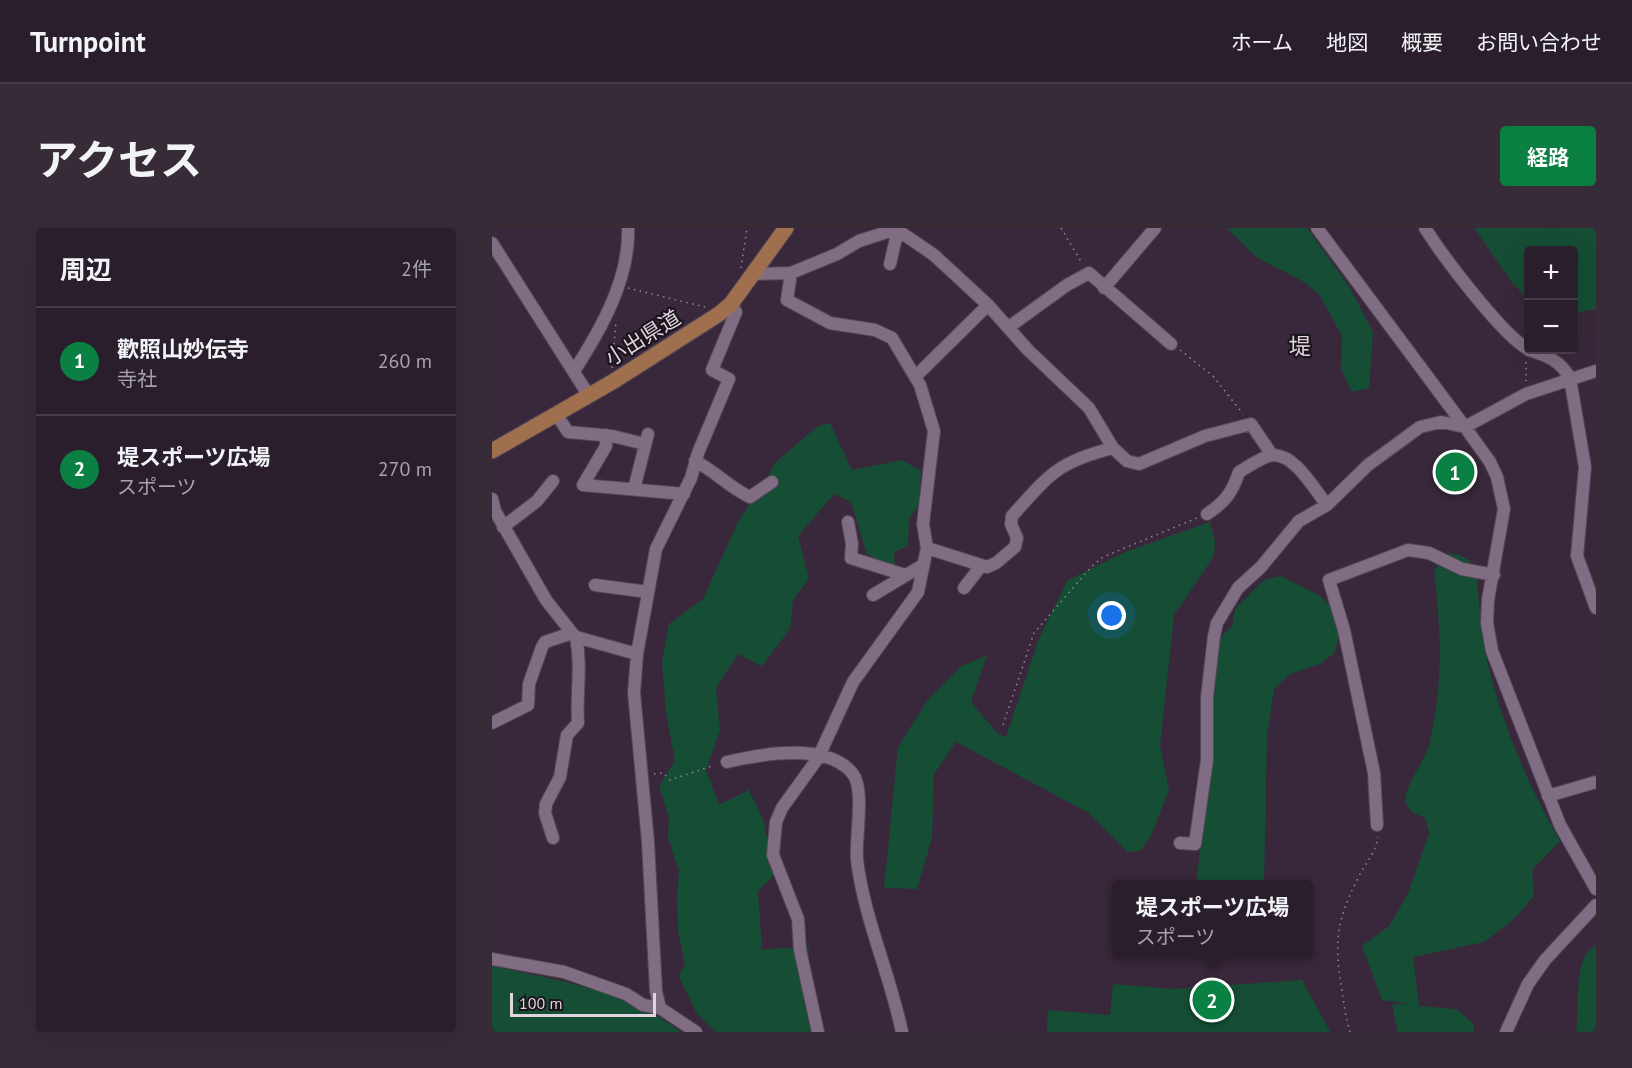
<!DOCTYPE html>
<html lang="ja">
<meta charset="utf-8">
<style>
body{margin:0;font-family:"PT Sans","Noto Sans JP",sans-serif;background:#372b38;color:#f1f3f6}
.controls{position:absolute;right:18px;top:18px;display:grid;overflow:hidden;border-radius:6px;box-shadow:0 6px 24px #0002}
.controls button{width:54px;height:54px;display:grid;place-items:center;padding:0;border:0;border-bottom:2px solid #473c48;background:#2b1e2c;color:#f1f3f6;font:30px sans-serif}
.scale{position:absolute;left:18px;bottom:15px;width:146px;box-sizing:border-box;padding-left:6px;border:3px solid #dfd4e0;border-top:0;font-size:16px;line-height:21px;white-space:nowrap;color:#dfd4e0;-webkit-text-stroke:4px #1b141c;paint-order:stroke}
.you{position:absolute;left:620px;top:388px;width:21px;height:21px;margin:-15px;border:4px solid #fff;border-radius:50%;background:#1a73e8;box-shadow:0 0 0 9px #1a73e833}
.badge{display:grid;place-items:center;width:39px;height:39px;border-radius:50%;background:#0b8043;color:#fff;font-size:20px;font-weight:700}
.pin{position:absolute;translate:-50% -50%;border:3px solid #fff;box-shadow:0 2px 6px #0006}
.popup{position:absolute;left:620px;top:652px;width:201px;height:78px;box-sizing:border-box;display:grid;place-content:center;border-radius:6px;background:#2b1e2c;filter:drop-shadow(0 2px 4px #0005);font-size:20px;white-space:nowrap;color:#a6a2a9}
.popup b{font-size:22px;color:#f1f3f6}
.popup::after{content:'';position:absolute;left:50%;top:100%;margin-left:-12px;border:12px solid transparent;border-top-color:#2b1e2c}
.list{margin:0;padding:0;list-style:none}
h2{display:flex;justify-content:space-between;align-items:center;height:78px;margin:0;padding:0 24px;font-size:26px}
h2 small{font-size:20px;font-weight:400;color:#a6a2a9}
.list li{display:grid;grid-template-columns:39px 1fr auto;gap:18px;align-items:center;box-sizing:border-box;height:108px;padding:0 24px;border-top:2px solid #473c48}
.list b{display:block;font-size:22px;white-space:nowrap}
.list p{margin:0;font-size:20px;white-space:nowrap;color:#a6a2a9}
.list em{font-size:20px;font-style:normal;color:#a6a2a9}
.map{position:relative;flex:none;width:1104px;height:804px;overflow:hidden;border-radius:6px}
header{display:flex;align-items:center;gap:36px;box-sizing:border-box;height:84px;padding:0 30px;background:#2b1e2c;border-bottom:2px solid #473c48}
header strong{font-size:28px}
nav{display:flex;gap:33px;margin-inline-start:auto;font-size:21px}
.intro{display:flex;align-items:center;justify-content:space-between;box-sizing:border-box;height:144px;padding:0 36px}
h1{margin:0;font-size:42px}
.button{padding:15px 27px;border-radius:6px;background:#0b8043;color:#fff;font-size:21px;font-weight:700}
main{display:flex;gap:36px;padding:0 36px}
aside{flex:1;background:#2b1e2c;border-radius:6px;box-shadow:0 6px 24px #0002}
.map>svg:first-child{display:block}
.green{fill:#154e35}
.lines{fill:none;stroke-linecap:round;stroke-linejoin:round}
.minor-casing{stroke:#554757;stroke-width:14}
.major-casing{stroke:#554757;stroke-width:17}
.path{stroke:#948796;stroke-width:1.5;stroke-dasharray:1.5 4.5;stroke-linecap:butt}
.minor{stroke:#806d83;stroke-width:12}
.major{stroke:#9f6f4e;stroke-width:15}
.labels{text-anchor:middle;stroke-width:4.5;stroke-linejoin:round;paint-order:stroke}
.street-label{font-size:21px;fill:#dfd4e0;stroke:#1b141c}
.neighbourhood-label{font-size:22px;fill:#dfd4e0;stroke:#1b141c}
</style>
<header>
<strong>Turnpoint</strong>
<nav><a>ホーム</a><a>地図</a><a>概要</a><a>お問い合わせ</a></nav>
</header>
<div class="intro"><h1>アクセス</h1><a class="button">経路</a></div>
<main>
<aside>
<h2>周辺<small>2件</small></h2>
<ul class="list">
<li><span class="badge">1</span><div><b>歡照山妙伝寺</b><p>寺社</p></div><em>260 m</em></li>
<li><span class="badge">2</span><div><b>堤スポーツ広場</b><p>スポーツ</p></div><em>270 m</em></li>
</ul>
</aside>
<div class="map">
<svg width="1104" height="804" viewBox="0 0 1104 804">
<rect width="100%" height="100%" fill="#39283b"/>
<!-- green -->
<path class="green" d="M735,0H815L858,60L881,104L877,160L860,164L849,141L850,108L827,66L812,54L764,29Z
M982,0H1104V81L1082,85V22H1036V72L1019,53Z
M338,195L360,242L410,232L429,243L427,276L417,291L416,318L402,324L403,340L375,326L359,274L342,266L306,308L317,351L301,372L298,401L270,438L246,426L224,460L228,502L214,542L227,577L257,562L272,594L282,647L266,663L270,722L317,718L312,774L319,804H223L205,786L187,749L193,735L186,703L185,668L187,644L176,609L177,589L167,558L183,533L174,485L170,434L177,396L211,371L246,294L285,233L326,198Z
M718,294L723,314L722,328L682,387L668,518L677,562L659,608L648,623L636,624L597,585L464,514L442,546L440,610L425,661L392,660L406,519L435,473L468,439L495,427L479,474L506,506L514,509L548,408L576,352L633,324Z
M956,325C970,326 977,330 984,342C986,366 988,392 992,416C1004,483 1034,554 1068,613L1040,642L1042,668L1021,692L992,714L921,729L927,778L964,781L982,796V804H906L900,776H917L890,772L870,718L897,698L916,666L937,605L933,590L920,584L913,574C914,553 932,537 937,516C952,457 949,403 942,343Z
M789,348L827,367L843,382L848,402L843,424L828,436L798,446L782,461L775,507L772,656H704L712,592L720,437L728,410L740,398L743,381L772,352Z
M1104,718V804H1084C1088,784 1080,725 1104,718Z
M0,738C68,753 132,761 189,804H0Z
M810,752L838,804H555L556,782L618,787L621,756L682,761Z"/>
<g class="lines">
<defs>
<path id="minor" d="M825,0L973,199L998,234L1005,249L1012,281L996,372L995,395L1000,423L1068,597L1104,661
M933,0C950,27 1010,107 1036,121
M0,15L97,168
M398,36L405,6L404,0
M299,45L295,72L338,95L383,102L400,110L428,157L442,203L431,296L435,320L426,364L361,454L326,530L290,580L284,594L281,627L306,691L308,722L326,804
M262,46L299,45L345,26L367,13L404,1L442,27L496,77L536,122L597,180L621,220L635,233L647,236L713,208L759,196L780,227
M612,60L663,0
M517,99L575,57L597,45L679,116
M1037,122C1055,128 1068,132 1078,150L1093,239L1085,328L1104,380
M82,143C108,103 138,51 136,0
M424,148L496,77
M64,186L76,204L120,208L153,216
M114,207V218L91,257L192,266
M203,233C223,243 238,260 258,269L280,254
M142,261L156,206
M0,271L3,283L54,372L80,405L84,409L145,426
M715,286C733,274 740,265 747,244C756,239 771,228 781,227C804,227 822,261 835,277
M356,294L360,316L359,330L413,347
M11,299L45,273L61,253
M435,320L495,339L504,335L523,319L525,310L519,296L520,288C557,247 565,234 621,220
M103,357L156,364
M472,360L489,338
M381,367L431,337
M0,495L36,477L37,456L50,419L53,414L80,405
M235,534C269,526 336,514 361,546C373,562 363,611 365,632C372,690 398,746 410,804
M1056,568L1104,554
M885,597L882,545L852,402L837,352L916,322L937,325L970,341L1002,347
M61,610L53,585L54,576L68,549L75,507L86,495C84,464 90,440 84,409
M688,615L703,616L715,532V469L722,408L725,395L746,360L769,339L807,293L835,277L876,237L928,199L949,194L973,199L1034,166L1104,143
M0,731L72,744L134,766L151,777L168,780
M204,804L168,780L164,763L156,614L142,465L145,426L164,321L199,250L206,225L237,151L220,142L244,84L239,76
M1014,804L1036,756L1053,732L1104,677"/>
<path id="major" d="M0,223L122,153L227,86L239,76L294,0"/>
</defs>
<!-- minor casing -->
<use href="#minor" class="minor-casing"/>
<!-- major casing -->
<use href="#major" class="major-casing"/>
<!-- path -->
<path class="path" d="M569,0L590,35
M249,40L255,0
M136,60L213,79
M688,122L721,148L751,186
M1034,134V153
M120,140L124,94
M511,497L542,405L600,338L611,329L705,290
M162,546L171,545L178,552L223,537
M858,804C854,791 852,777 850,763C842,716 844,693 866,650C873,635 883,627 886,609"/>
<!-- minor -->
<use href="#minor" class="minor"/>
<!-- major -->
<use href="#major" class="major"/>
</g>
<g class="labels">
<!-- street labels -->
<g class="street-label">
<text transform="translate(151 110) rotate(-32)" y="7">小出県道</text>
</g>
<!-- neighbourhood labels -->
<g class="neighbourhood-label">
<text x="808" y="126">堤</text>
</g>
</g>
</svg>
<div class="controls">
<button>+</button>
<button>−</button>
</div>
<div class="scale">100 m</div>
<div class="you"></div>
<div class="pin badge" style="left:963px;top:244px">1</div>
<div class="pin badge" style="left:720px;top:772px">2</div>
<div class="popup"><b>堤スポーツ広場</b>スポーツ</div>
</div>
</main>
